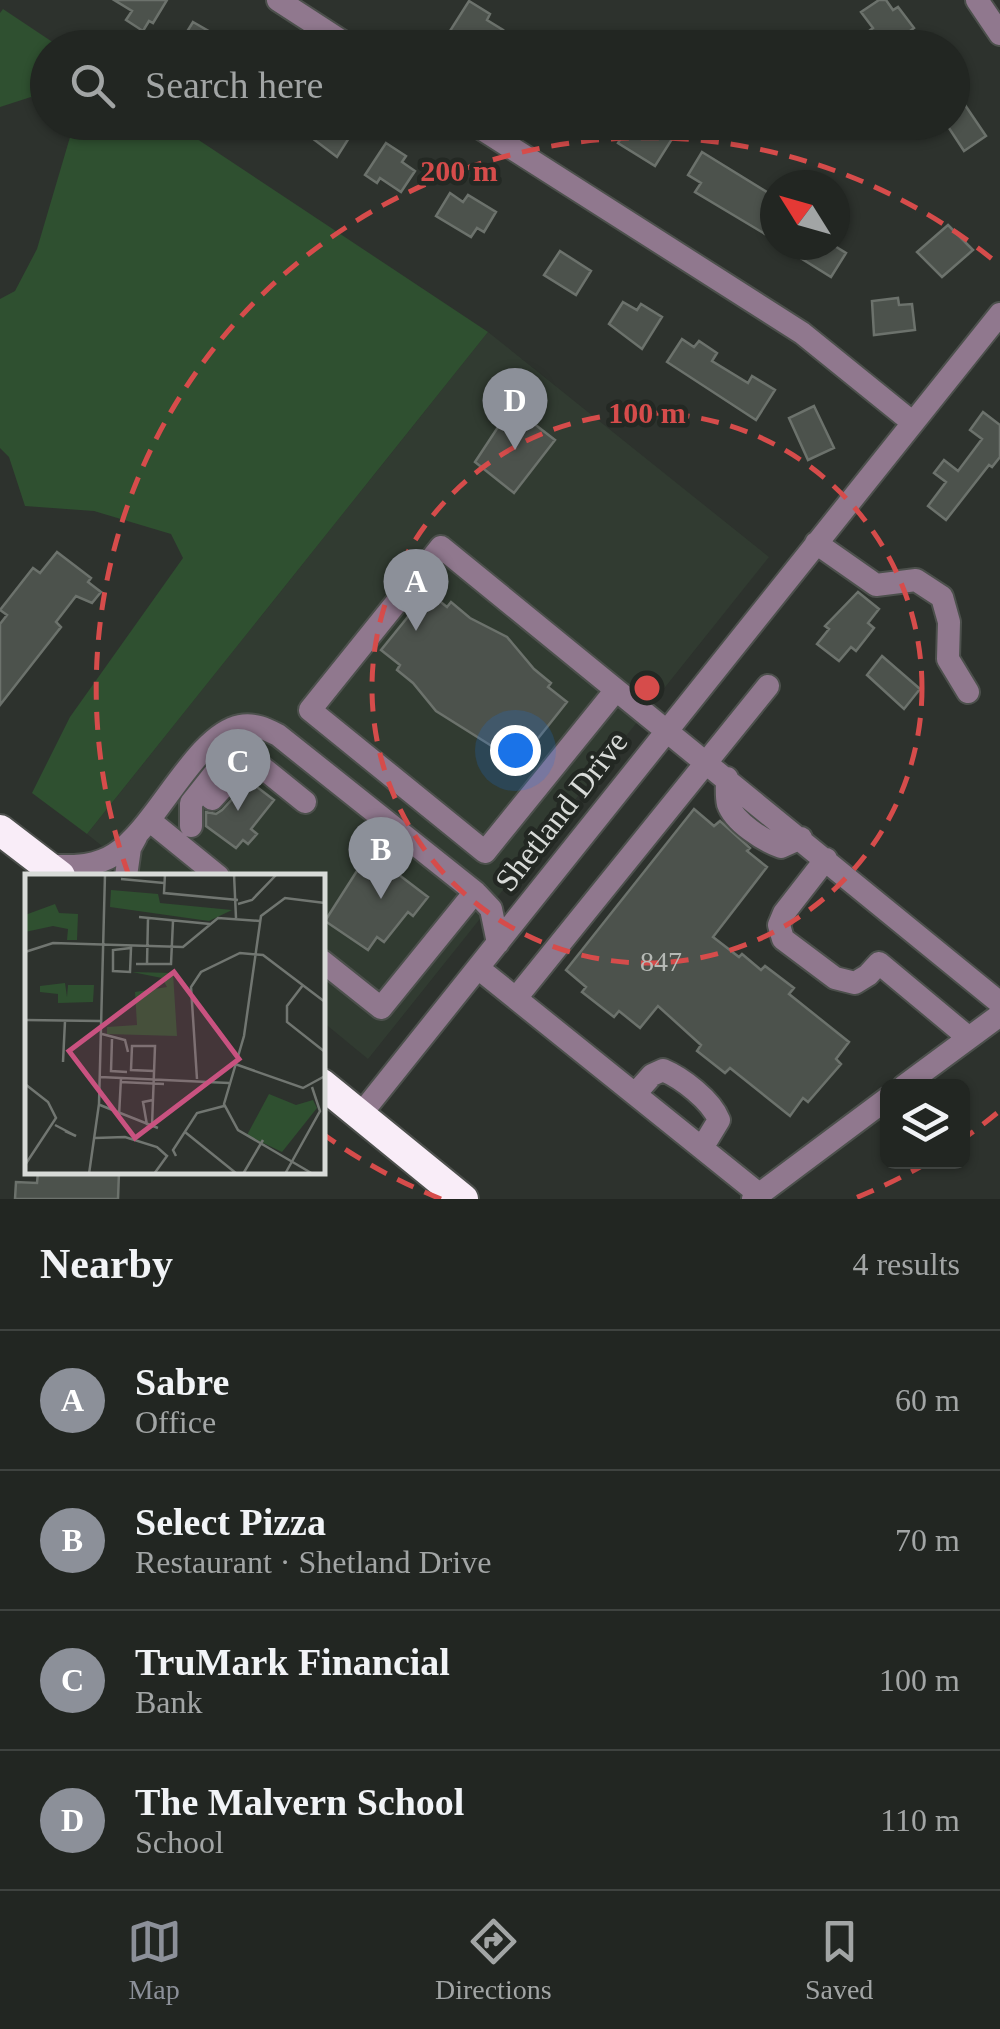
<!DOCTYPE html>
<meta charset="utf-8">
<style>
body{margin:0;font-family:Georgia,serif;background:#2a2e2a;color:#f1f3f6}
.controls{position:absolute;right:30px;bottom:30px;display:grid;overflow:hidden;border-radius:15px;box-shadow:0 2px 8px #0004}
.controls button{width:90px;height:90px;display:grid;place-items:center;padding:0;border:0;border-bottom:2px solid #3f4340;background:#222622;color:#f1f3f6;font:50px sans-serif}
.compass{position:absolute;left:760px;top:170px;width:90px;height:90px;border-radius:50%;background:#222622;box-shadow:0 2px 8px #0004;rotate:307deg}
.you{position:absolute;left:515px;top:750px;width:35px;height:35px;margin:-25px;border:8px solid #fff;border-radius:50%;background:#1a73e8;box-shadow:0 0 0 15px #1a73e833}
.badge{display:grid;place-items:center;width:65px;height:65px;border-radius:50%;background:#8c9099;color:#fff;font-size:32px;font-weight:700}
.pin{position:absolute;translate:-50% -82px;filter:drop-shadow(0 2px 5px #0008)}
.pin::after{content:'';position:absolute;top:52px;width:35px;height:30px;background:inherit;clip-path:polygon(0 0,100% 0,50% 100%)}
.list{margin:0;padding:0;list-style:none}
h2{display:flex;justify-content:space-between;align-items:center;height:130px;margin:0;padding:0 40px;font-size:42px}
h2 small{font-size:32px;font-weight:400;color:#a2a5a5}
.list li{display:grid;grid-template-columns:65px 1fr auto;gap:30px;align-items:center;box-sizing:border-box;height:140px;padding:0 40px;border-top:2px solid #3f4340}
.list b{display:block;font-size:38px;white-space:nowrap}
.list p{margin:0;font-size:32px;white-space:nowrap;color:#a2a5a5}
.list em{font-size:32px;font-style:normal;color:#a2a5a5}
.icon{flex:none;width:55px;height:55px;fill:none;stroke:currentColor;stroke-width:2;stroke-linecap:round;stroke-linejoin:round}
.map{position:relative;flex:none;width:1000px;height:1199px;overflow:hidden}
.search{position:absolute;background:#222622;box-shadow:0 2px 8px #0004;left:30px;right:30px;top:30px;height:110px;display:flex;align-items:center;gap:25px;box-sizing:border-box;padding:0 35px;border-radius:55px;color:#a2a5a5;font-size:38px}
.sheet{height:690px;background:#222622}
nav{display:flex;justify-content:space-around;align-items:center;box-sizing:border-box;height:140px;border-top:2px solid #3f4340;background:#222622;font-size:28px;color:#a2a5a5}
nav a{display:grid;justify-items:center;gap:5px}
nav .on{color:#8c9099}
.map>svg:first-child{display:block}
.built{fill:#313b31}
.green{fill:#2f5030}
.building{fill:#4c524c;stroke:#6c726c;stroke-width:2.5}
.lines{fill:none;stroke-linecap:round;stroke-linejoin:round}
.minor-casing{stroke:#4c504c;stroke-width:26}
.highway-casing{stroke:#4c504c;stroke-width:34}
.minor{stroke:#90788e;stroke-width:22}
.highway{stroke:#f9edf8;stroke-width:30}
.ring{fill:none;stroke:#d64c4b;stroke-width:5;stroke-dasharray:18 12}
.labels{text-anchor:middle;stroke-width:9;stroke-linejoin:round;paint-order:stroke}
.number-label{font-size:28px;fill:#b5b9b5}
.street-label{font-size:32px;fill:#d8dbd8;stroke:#232823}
.inset-road{fill:none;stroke:#717671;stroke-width:2.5}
.view{fill:#c95280;fill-opacity:0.15;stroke:#c95280;stroke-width:5}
.inset-edge{fill:none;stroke:#d8dbd8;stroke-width:5}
.centre{fill:#d64c4b;stroke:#232823;stroke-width:5}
.ring-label{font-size:30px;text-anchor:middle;font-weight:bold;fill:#d64c4b;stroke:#232823;stroke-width:9;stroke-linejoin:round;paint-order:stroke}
</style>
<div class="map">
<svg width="1000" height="1199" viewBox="0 0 1000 1199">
<rect width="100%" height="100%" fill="#2d322d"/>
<!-- built -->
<path class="built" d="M488,332L769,557L368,1059L323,1022L322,876H140L87,834Z"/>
<!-- green -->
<path class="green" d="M3,9L60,47L48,48L47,109L31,97L0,107V13Z
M67,123H173L488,332L87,834L32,793L70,717L183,558L171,534L94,511L25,506L9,457L0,448V299L15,291L37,249L73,127Z"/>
<!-- building -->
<path class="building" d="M114,0H167L153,23L149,21L143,31L126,20L132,11Z
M879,0H886L893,10L898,7L914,28L887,48H869L861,37L873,28L861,12Z
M469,1L490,14L487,20L503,30L492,48H470L448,34Z
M193,22L212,33L202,48H177Z
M965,105L986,136L964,151L945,122H952V114Z
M310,122H359L337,157L304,132Z
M631,122H673L665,135L672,139L655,166L618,143Z
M386,143L406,156L402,162L415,171L401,192L380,178L377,183L365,175Z
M702,152L775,197V240L695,192L701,183L688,175Z
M450,193L463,202L468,195L496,212L484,232L477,228L471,237L436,216Z
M948,225L973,250L942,277L917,252Z
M806,245H833L846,253L831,277L799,257Z
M560,251L591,271L576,295L544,275Z
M898,298L899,305L912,304L915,330L874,335L872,301Z
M623,302L637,310L641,304L662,317L642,349L609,324Z
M682,339L694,347L699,341L717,353L712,361L748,383L752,376L775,390L756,420L667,362Z
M814,406L834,448L808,460L789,418Z
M515,409L555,440L514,493L475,462L500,424Z
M983,412L1000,425V457L992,467L989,465L946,520L928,506L946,482L934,473L944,460L958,471L982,439L970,430Z
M57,552L91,578L88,582L101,592L92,603L76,596L56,622L61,627L0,705V624L7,615L0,610L33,568L40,573Z
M428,592L447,607L451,602L470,618L507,637L534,669L551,683L548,687L567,702L520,761L502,746L498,750L436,711L413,683L397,670L400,665L381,650Z
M858,592L879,609L868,623L874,628L856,651L851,647L839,661L817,644L829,629L825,626Z
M882,656L920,689L904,709L867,675Z
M249,781L274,800L251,829L257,834L248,844L243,840L236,848L206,826V812L216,814L222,810Z
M694,809L714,826L720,821L750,848L747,851L767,867L713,937L739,957L742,954L761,970L765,966L794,988L789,994L849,1042L836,1059L841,1064L808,1102L803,1098L790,1116L730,1068L725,1073L697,1051L701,1045L658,1006L640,1028L619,1011L614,1017L582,992L586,987L566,970Z
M369,852L428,897L413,916L408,912L384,942L377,937L368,950L325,921Z
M38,1172H119L118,1199H15L16,1182L37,1183Z"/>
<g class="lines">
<defs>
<path id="minor" d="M278,0L352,48
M977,0L1000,34
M471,122L802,333L912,422
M816,543L876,585L916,580L942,597L949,622L948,659L968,692
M616,690L485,852L310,710L441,547L1000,1003
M727,778C727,786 726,796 728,804C734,822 764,841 781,847L801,838
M212,799L248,760L258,764L305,802
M149,820L218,876
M191,826V803L214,774
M826,859L784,913L779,925L783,939L835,978L855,983L868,975L879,963L969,1038
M47,866C70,866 94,868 115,854C157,827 195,735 240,726C254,723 266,729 278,735L475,892L491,909L498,943
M126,876L130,848L136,837
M322,961L381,1008L475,892
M478,968L759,1194
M516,998L768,686
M904,1086L1000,1015
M635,1094L652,1075L663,1070C682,1078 711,1100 719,1120L702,1148
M361,1114L1000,314
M753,1199L888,1098"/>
<path id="highway" d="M0,830L60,876
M322,1084L463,1199"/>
</defs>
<!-- minor casing -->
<use href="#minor" class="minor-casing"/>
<!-- highway casing -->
<use href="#highway" class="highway-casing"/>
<!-- minor -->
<use href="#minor" class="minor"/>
<!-- highway -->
<use href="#highway" class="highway"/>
</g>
<!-- distance rings -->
<g class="ring">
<circle cx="647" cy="688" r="275"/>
<path d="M997 1113A551 551 0 0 1 963 1139M927 1163A551 551 0 0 1 853 1199M441 1199A551 551 0 0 1 323 1134M129 876A551 551 0 0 1 997 263"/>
</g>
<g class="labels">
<!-- number labels -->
<g class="number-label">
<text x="661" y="971">847</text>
</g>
<!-- street labels -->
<g class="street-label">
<text transform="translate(561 811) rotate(-52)" y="11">Shetland Drive</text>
</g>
</g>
<!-- overview -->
<g transform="translate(25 874)">
<rect width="300" height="300" fill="#2d322d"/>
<path d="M86,16L133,20L135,29L207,36L184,47L85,33ZM30,30L34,39L53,40L52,66H42L43,55L28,52L0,58V41ZM107,98L148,99L152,162L82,160V153L112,151L110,118L142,113L137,104ZM40,109L42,123L43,111H69L68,128L33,129V120L15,118V112ZM244,220L271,231L288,226L292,234L257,278L222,261Z" fill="#2f5030"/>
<path class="inset-road" d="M140,0L139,19L213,26M209,0L211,44M96,5L139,9M213,30L227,26L252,0M114,43L185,50M106,74L105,98L88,97V76ZM0,78L28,69L158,73L193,44L235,47M111,90H146L148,47M122,90L123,44M278,111L262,132V148L300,178M0,146L75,147M77,160L100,166L103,178M87,165L86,197L102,198M38,188L40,147M210,190L278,214L300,202M75,203L204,209M172,205L166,113L176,98L215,79L238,81L300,128M95,208L139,210M0,210L23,228L31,244L0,291M75,231L133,254M94,242L96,204M30,251L51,262L40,257M122,251L118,228L128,226M127,252L130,172H107L106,196L129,197M160,258L212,300M70,264L100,263L132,273L142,282L129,300M151,282L148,276L172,239L199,232M64,300L74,230L80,0M218,300L238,266M260,300L295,237L287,213M288,300L213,256L199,230L219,162L236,42L260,24L300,29"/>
<path class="view" d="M149,98L214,185L110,264L44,177Z"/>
<rect width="300" height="300" class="inset-edge"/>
</g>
<circle cx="647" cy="688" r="15" class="centre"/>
<g class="ring-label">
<text x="459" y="181">200 m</text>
<text x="647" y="423">100 m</text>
</g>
</svg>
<div class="controls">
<button><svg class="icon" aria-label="layers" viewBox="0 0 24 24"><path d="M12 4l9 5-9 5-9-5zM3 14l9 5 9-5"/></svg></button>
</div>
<svg class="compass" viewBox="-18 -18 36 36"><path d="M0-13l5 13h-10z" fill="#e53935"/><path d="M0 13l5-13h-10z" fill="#a2a5a5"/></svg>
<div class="you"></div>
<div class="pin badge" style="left:416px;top:631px">A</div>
<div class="pin badge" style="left:381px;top:899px">B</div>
<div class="pin badge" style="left:238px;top:811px">C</div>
<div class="pin badge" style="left:515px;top:450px">D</div>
<div class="search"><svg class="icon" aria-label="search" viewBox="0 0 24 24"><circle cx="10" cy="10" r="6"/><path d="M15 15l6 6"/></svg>Search here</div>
</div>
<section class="sheet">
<h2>Nearby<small>4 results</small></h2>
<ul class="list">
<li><span class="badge">A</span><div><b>Sabre</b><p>Office</p></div><em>60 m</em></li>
<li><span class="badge">B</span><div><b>Select Pizza</b><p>Restaurant · Shetland Drive</p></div><em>70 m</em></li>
<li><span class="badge">C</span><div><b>TruMark Financial</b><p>Bank</p></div><em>100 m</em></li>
<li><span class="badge">D</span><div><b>The Malvern School</b><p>School</p></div><em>110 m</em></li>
</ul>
</section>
<nav>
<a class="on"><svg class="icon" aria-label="map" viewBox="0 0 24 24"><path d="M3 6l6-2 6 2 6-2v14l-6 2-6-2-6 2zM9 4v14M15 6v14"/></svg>Map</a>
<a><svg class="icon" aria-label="directions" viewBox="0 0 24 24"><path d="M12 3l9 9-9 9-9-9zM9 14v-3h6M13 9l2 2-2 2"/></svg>Directions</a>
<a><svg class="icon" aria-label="saved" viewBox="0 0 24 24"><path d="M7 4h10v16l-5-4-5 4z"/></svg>Saved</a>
</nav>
